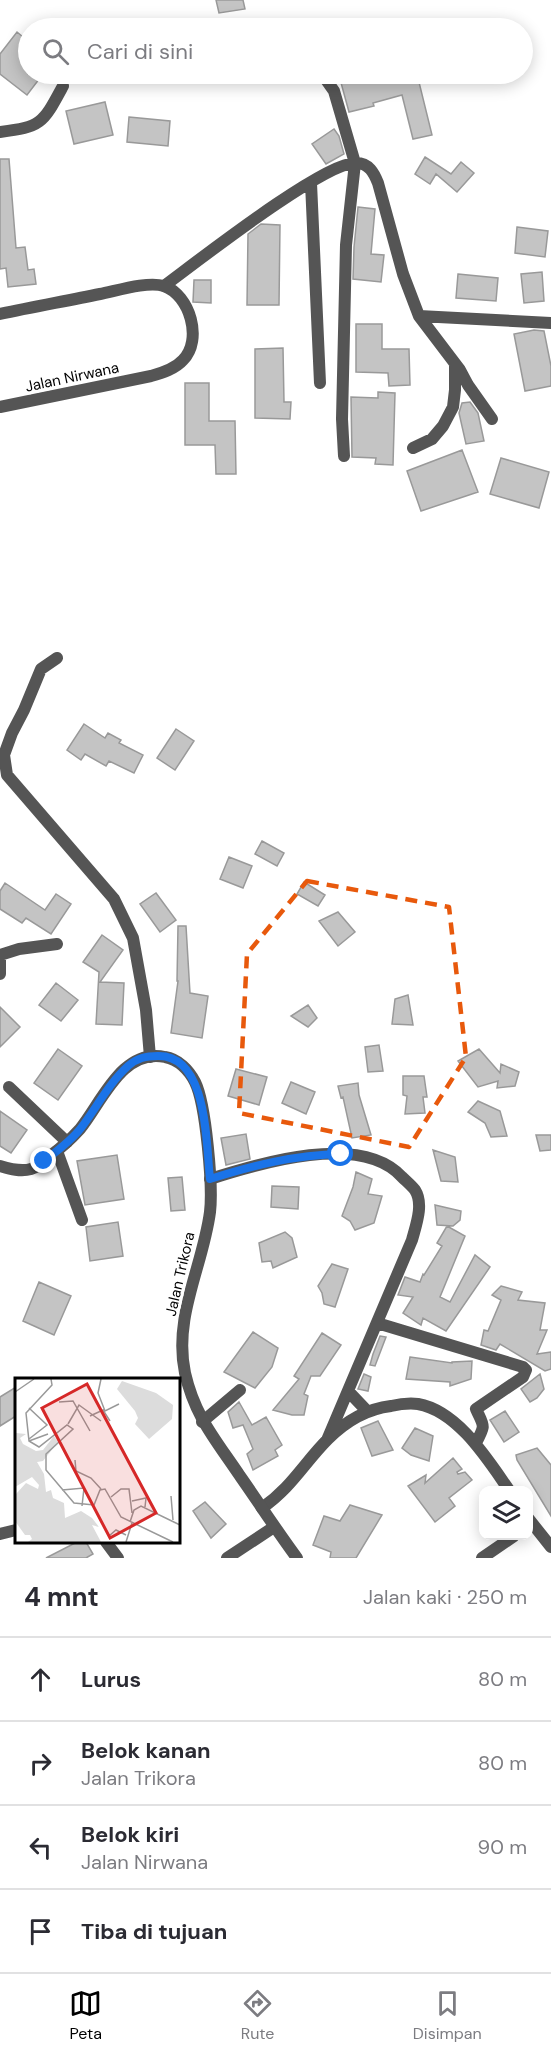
<!DOCTYPE html>
<html lang="id">
<meta charset="utf-8">
<style>
body{margin:0;font-family:"DM Sans",sans-serif;background:#f7f7f7;color:#2b2b33}
.controls{position:absolute;right:18px;bottom:18px;display:grid;overflow:hidden;border-radius:12px;box-shadow:0 3px 15px #0003}
.controls button{width:54px;height:54px;display:grid;place-items:center;padding:0;border:0;border-bottom:2px solid #e1e1e2;background:#fff;color:#2b2b33;font:30px sans-serif}
.stop{position:absolute;width:18px;height:18px;margin:-14px;border:4px solid #1a73e8;border-radius:50%;background:#fff}
.stop.end{background:#1a73e8;border-color:#fff;box-shadow:0 2px 6px #0008}
.list{margin:0;padding:0;list-style:none}
h2{display:flex;justify-content:space-between;align-items:center;height:78px;margin:0;padding:0 24px;font-size:26px}
h2 small{font-size:20px;font-weight:400;color:#7c7c81}
.list li{display:grid;grid-template-columns:39px 1fr auto;gap:18px;align-items:center;box-sizing:border-box;height:84px;padding:0 24px;border-top:2px solid #e1e1e2}
.list b{display:block;font-size:22px;white-space:nowrap}
.list p{margin:0;font-size:20px;white-space:nowrap;color:#7c7c81}
.list em{font-size:20px;font-style:normal;color:#7c7c81}
.icon{flex:none;width:33px;height:33px;fill:none;stroke:currentColor;stroke-width:2;stroke-linecap:round;stroke-linejoin:round}
.map{position:relative;flex:none;width:551px;height:1558px;overflow:hidden}
.search{position:absolute;background:#fff;box-shadow:0 3px 15px #0003;left:18px;right:18px;top:18px;height:66px;display:flex;align-items:center;gap:15px;box-sizing:border-box;padding:0 21px;border-radius:33px;color:#7c7c81;font-size:22px}
.sheet{height:414px;background:#fff}
nav{display:flex;justify-content:space-around;align-items:center;box-sizing:border-box;height:84px;border-top:2px solid #e1e1e2;background:#fff;font-size:16px;color:#7c7c81}
nav a{display:grid;justify-items:center;gap:3px}
nav .on{color:#000}
.map>svg:first-child{display:block}
.building{fill:#c4c4c4;stroke:#999;stroke-width:1.5}
.lines{fill:none;stroke-linecap:round;stroke-linejoin:round}
.minor{stroke:#555;stroke-width:12}
.tertiary{stroke:#555;stroke-width:12}
.route{stroke:#1a73e8;stroke-width:8}
.marked{fill:none;stroke:#e8590c;stroke-width:4.5;stroke-dasharray:12 8;stroke-linejoin:round}
.labels{text-anchor:middle;stroke-width:6;stroke-linejoin:round;paint-order:stroke}
.street-label{font-size:15px;fill:#000;stroke:#fff}
.inset-road{fill:none;stroke:#999;stroke-width:1.5}
.view{fill:#d62828;fill-opacity:0.15;stroke:#d62828;stroke-width:3}
.inset-edge{fill:none;stroke:#000;stroke-width:3}
</style>
<div class="map">
<svg width="551" height="1558" viewBox="0 0 551 1558">
<rect width="100%" height="100%" fill="#fff"/>
<!-- building -->
<path class="building" d="M216,0H243L245,9L219,13Z
M17,32L28,41V74H43L27,95L0,74V54Z
M362,74H417L432,135L413,139L402,95L373,103L374,106L349,112L340,79Z
M105,102L113,135L74,144L66,111Z
M129,117L170,121L168,146L127,142Z
M334,129L339,136L344,154L326,164L312,144Z
M425,157L451,174L461,162L474,173L457,192L436,174L430,184L415,174Z
M0,159H9L16,248L25,247L28,270L34,269L36,284L8,287L6,268L0,269Z
M358,207L375,209L371,254L384,255L381,282L353,279L354,247Z
M261,224L280,225L279,305H247L248,234Z
M517,227L548,231L545,257L515,253Z
M542,272L544,301L524,303L521,274Z
M458,274L498,278L496,301L456,298Z
M194,280H211V303L193,302Z
M356,324H382V349H409L410,385L389,386L388,373L356,372Z
M534,330L544,331L551,366V386L525,391L514,334Z
M283,348L284,402H291L290,419L255,418V349Z
M185,383H209V421H235L236,474H216L215,445H185Z
M378,392L395,393L393,465L375,464L376,458L352,457L351,397L378,398Z
M470,402L478,413L484,441L466,444L459,413L462,403Z
M462,450L478,492L421,511L407,471Z
M501,458L549,472L539,508L490,494Z
M84,724L105,738L108,733L121,740L119,743L143,755L134,773L109,761L106,766L85,754L81,760L67,750Z
M176,729L194,741L175,770L157,758Z
M262,841L284,853L277,866L255,854Z
M229,857L252,866L243,888L220,879Z
M304,882L325,895L318,906L297,894Z
M5,883L45,910L56,894L71,904L51,934L26,918L22,923L0,909V891Z
M156,893L176,920L160,932L140,904Z
M338,912L355,932L338,946L319,921Z
M178,926H186L190,993L208,996L202,1038L171,1033L178,981H177Z
M102,935L123,950L100,982L124,983L122,1025L96,1024L99,972L83,962Z
M56,983L78,1000L61,1021L39,1005Z
M408,995L413,1025L392,1024L395,999Z
M308,1005L317,1018L308,1027L291,1016Z
M0,1007L20,1027L0,1047Z
M379,1045L383,1071L368,1072L365,1047Z
M58,1049L82,1066L58,1100L34,1083Z
M479,1049L500,1073L501,1064L519,1072L515,1086L497,1088L498,1081L478,1087L458,1061Z
M236,1069L267,1077L259,1105L228,1096Z
M403,1076H424L427,1097H423L425,1113L405,1114L407,1096L403,1095Z
M291,1082L315,1092L306,1114L282,1103Z
M358,1083L359,1095L371,1135L352,1138L343,1097L341,1098L338,1086Z
M478,1101L500,1111L507,1136L491,1137L485,1123L468,1112Z
M0,1111L27,1130L11,1153L0,1146Z
M246,1134L250,1159L226,1165L221,1138Z
M536,1135H551V1150L540,1151Z
M433,1150L455,1157L458,1182L441,1181Z
M117,1155L124,1199L85,1205L77,1161Z
M356,1172L372,1179L368,1194L382,1196L374,1223L355,1230L350,1221L342,1216L353,1187Z
M182,1177L185,1210L171,1211L168,1178Z
M272,1186L299,1187L298,1209L271,1207Z
M435,1205L461,1211L460,1220L453,1226L437,1225Z
M118,1222L123,1256L90,1261L86,1227Z
M447,1226L465,1236L440,1297L450,1302L475,1255L490,1267L446,1331L423,1318L421,1325L403,1313L413,1297L398,1295L405,1277L420,1282L423,1274L424,1275L442,1246L437,1243Z
M285,1232L292,1238L297,1257L273,1268L271,1261L262,1262L259,1243Z
M332,1264L348,1269L335,1307L324,1304L322,1293L318,1286Z
M39,1282L71,1296L54,1335L23,1321Z
M501,1286L522,1292L518,1300L545,1303L540,1330H547L537,1354L551,1352V1369L545,1371L500,1344L496,1350L481,1345L484,1330L488,1331L501,1300L492,1295Z
M253,1332L278,1348L272,1367L255,1388L224,1372Z
M322,1333L341,1345L320,1376H311L304,1394L308,1396L304,1415H292L273,1410L299,1379L294,1376Z
M380,1336L386,1337L375,1366L370,1365L373,1354Z
M410,1357L452,1363V1362L472,1361L471,1379L450,1386V1382L406,1379Z
M364,1374L371,1377L368,1391L358,1389Z
M540,1374L544,1389L537,1398L530,1402L521,1389Z
M16,1387V1416L0,1426V1397Z
M239,1402L252,1425L266,1417L282,1445L275,1450L278,1456L253,1470L247,1454L253,1449L243,1425L233,1428L228,1412Z
M505,1411L519,1432L504,1442L490,1420Z
M378,1421L393,1450L372,1456L361,1428Z
M415,1428L433,1436L429,1461L411,1455L402,1448Z
M537,1448L551,1465V1516L517,1460L516,1455Z
M453,1458L462,1469L457,1472L458,1474L465,1472L472,1480L449,1498L455,1506L435,1522L408,1486L426,1475L425,1483Z
M205,1502L226,1524L211,1538L193,1511Z
M350,1505L382,1515L356,1558H330L331,1552L313,1545L324,1516L340,1521Z
M77,1542H86L93,1554L86,1558H46Z"/>
<g class="lines">
<!-- minor -->
<path class="minor" d="M194,28H195
M322,74L334,91L355,163L346,245L342,419L344,456
M0,132C42,127 43,123 63,86
M311,183L320,383
M164,286C194,264 325,161 356,163C369,163 374,173 378,183L403,274L419,316L460,370L468,385L492,419
M419,316L551,323
M413,448L432,439L443,426L453,407L455,390V365
M57,658L41,669L24,710L12,733L4,755L7,775L114,899L133,938L146,1010L150,1057
M0,955L19,949L57,944
M0,958V974
M9,1087L67,1142
M57,1151L82,1220
M210,1179C260,1163 361,1132 402,1177C406,1181 411,1185 415,1190C424,1204 416,1225 412,1240L327,1440
M377,1323L523,1367L526,1370L523,1377L476,1409C484,1427 486,1424 476,1443
M348,1391L367,1411
M202,1422L240,1390
M262,1508C292,1487 304,1463 328,1439C346,1421 366,1409 391,1406C400,1404 409,1403 418,1404C458,1411 488,1460 509,1490
M528,1518L551,1547
M0,1534L16,1530
M106,1542L118,1558
M227,1558L274,1527
M482,1558L514,1536"/>
<!-- tertiary -->
<path class="tertiary" d="M0,314C33,307 66,301 100,294C116,291 147,281 164,286C190,295 203,340 183,360C175,369 162,373 151,376L0,407
M0,1166C10,1169 21,1172 31,1169C38,1167 44,1161 50,1156C61,1148 71,1139 80,1129C102,1102 122,1048 165,1057C178,1059 189,1070 195,1082C206,1104 213,1187 210,1212C203,1266 173,1317 185,1373C195,1417 216,1440 240,1476C259,1503 277,1531 297,1558"/>
</g>
<g class="lines">
<!-- route -->
<path class="route" d="M44,1161C57,1151 71,1141 81,1128C97,1107 109,1083 128,1066C137,1058 146,1056 158,1056C208,1055 206,1144 210,1179C255,1165 294,1155 341,1154"/>
</g>
<!-- marked area -->
<path class="marked" d="M307,881L449,907L466,1057L409,1147L239,1113L247,954Z"/>
<g class="labels">
<!-- street labels -->
<g class="street-label">
<text transform="translate(72 377) rotate(-12)" y="5">Jalan Nirwana</text>
<text transform="translate(180 1274) rotate(-77)" y="5">Jalan Trikora</text>
</g>
</g>
<!-- overview -->
<g transform="translate(15 1378)">
<rect width="165" height="165" fill="#fff"/>
<path d="M107,3L141,15L158,27L157,41L134,61L120,46L123,40L120,33L102,11ZM1,55L11,56L5,60L8,66L21,73L28,72L39,58L43,64L28,83L22,84L29,96L31,114L36,112L38,120L49,125L50,140L66,133L77,140L84,149L77,147L86,164H13L17,161L15,157H10L0,143L1,116L11,105L23,111L24,107L17,99L0,109Z" fill="#dcdcdc"/>
<path class="inset-road" d="M36,1L37,7L11,35L14,63L24,69L52,47L58,51L31,76V92L59,125L79,127L85,112L90,111L106,139L158,164M86,1L83,15L90,33L104,26M0,14L19,1M44,24L58,23L75,53M14,30L32,47L14,61M75,38L88,32L95,43M53,46L64,27L86,43M14,63L33,56M60,82L61,93L76,100L86,111M47,112L69,110L67,128M156,118L158,142M96,119L106,111H114L117,135M117,123L131,120L130,129M115,144L119,132L126,128L165,147M94,158L101,152L111,157M111,164L117,145"/>
<path class="view" d="M72,6L141,135L95,160L27,30Z"/>
<rect width="165" height="165" class="inset-edge"/>
</g>
</svg>
<div class="controls">
<button><svg class="icon" aria-label="layers" viewBox="0 0 24 24"><path d="M12 4l9 5-9 5-9-5zM3 14l9 5 9-5"/></svg></button>
</div>
<div class="stop" style="left:341px;top:1154px"></div>
<div class="stop end" style="left:44px;top:1161px"></div>
<div class="search"><svg class="icon" aria-label="search" viewBox="0 0 24 24"><circle cx="10" cy="10" r="6"/><path d="M15 15l6 6"/></svg>Cari di sini</div>
</div>
<section class="sheet">
<h2>4 mnt<small>Jalan kaki · 250 m</small></h2>
<ul class="list">
<li><svg class="icon" aria-label="ahead" viewBox="0 0 24 24"><path d="M12 20V5M6 11l6-6 6 6"/></svg><div><b>Lurus</b></div><em>80 m</em></li>
<li><svg class="icon" aria-label="right" viewBox="0 0 24 24"><path d="M7 20v-9h11M14 6l5 5-5 5"/></svg><div><b>Belok kanan</b><p>Jalan Trikora</p></div><em>80 m</em></li>
<li><svg class="icon" aria-label="left" viewBox="0 0 24 24"><path d="M17 20v-9H6M10 6l-5 5 5 5"/></svg><div><b>Belok kiri</b><p>Jalan Nirwana</p></div><em>90 m</em></li>
<li><svg class="icon" aria-label="arrive" viewBox="0 0 24 24"><path d="M6 21V4h12l-3 4 3 4H6"/></svg><div><b>Tiba di tujuan</b></div></li>
</ul>
</section>
<nav>
<a class="on"><svg class="icon" aria-label="map" viewBox="0 0 24 24"><path d="M3 6l6-2 6 2 6-2v14l-6 2-6-2-6 2zM9 4v14M15 6v14"/></svg>Peta</a>
<a><svg class="icon" aria-label="directions" viewBox="0 0 24 24"><path d="M12 3l9 9-9 9-9-9zM9 14v-3h6M13 9l2 2-2 2"/></svg>Rute</a>
<a><svg class="icon" aria-label="saved" viewBox="0 0 24 24"><path d="M7 4h10v16l-5-4-5 4z"/></svg>Disimpan</a>
</nav>
